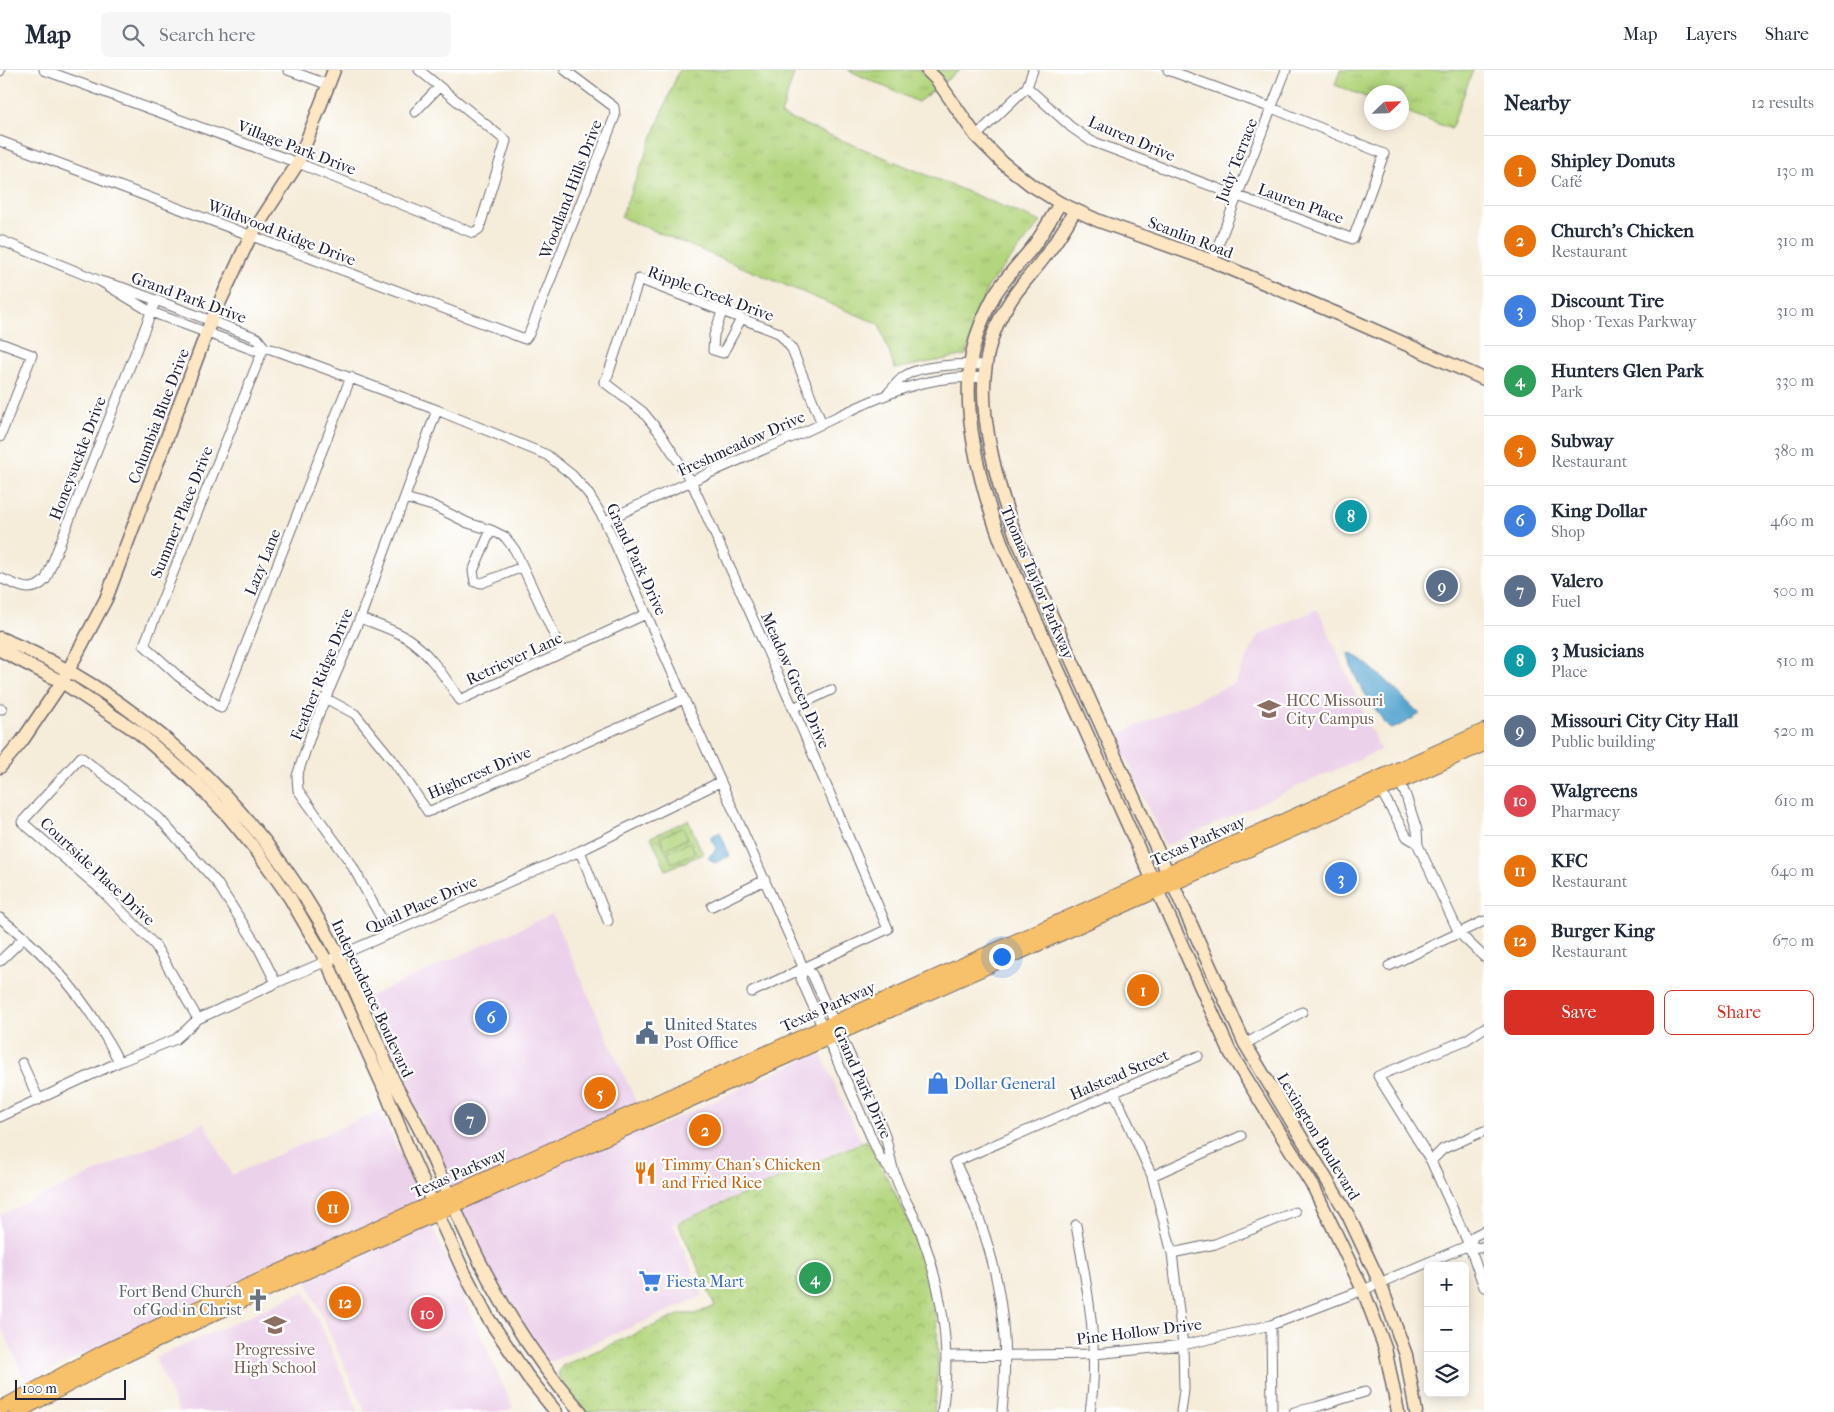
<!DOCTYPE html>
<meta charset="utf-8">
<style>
body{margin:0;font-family:"IM FELL French Canon",serif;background:#f6f6f7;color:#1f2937}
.controls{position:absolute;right:15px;bottom:15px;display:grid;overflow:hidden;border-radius:8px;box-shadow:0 2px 12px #0003}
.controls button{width:45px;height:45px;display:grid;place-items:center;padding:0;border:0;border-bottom:1px solid #e0e1e3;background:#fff;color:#1f2937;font:25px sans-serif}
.compass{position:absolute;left:1364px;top:15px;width:45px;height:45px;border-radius:50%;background:#fff;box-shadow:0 2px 12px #0003;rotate:67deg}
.scale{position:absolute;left:15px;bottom:12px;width:111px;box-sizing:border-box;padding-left:5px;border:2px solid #22223b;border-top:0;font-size:14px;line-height:18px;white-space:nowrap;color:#22223b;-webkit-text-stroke:4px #fff;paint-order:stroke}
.you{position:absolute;left:1001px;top:886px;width:18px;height:18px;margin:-12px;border:4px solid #fff;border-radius:50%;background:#1a73e8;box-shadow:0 0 0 8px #1a73e833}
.badge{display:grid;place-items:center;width:32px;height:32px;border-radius:50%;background:#d93025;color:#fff;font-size:16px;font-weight:700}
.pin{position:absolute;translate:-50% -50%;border:2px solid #fff;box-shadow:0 1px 5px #0006}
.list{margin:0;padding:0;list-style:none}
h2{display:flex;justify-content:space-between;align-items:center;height:65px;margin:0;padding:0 20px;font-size:21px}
h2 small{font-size:16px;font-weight:400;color:#747a83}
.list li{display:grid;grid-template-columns:32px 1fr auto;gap:15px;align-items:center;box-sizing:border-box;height:70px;padding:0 20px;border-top:1px solid #e0e1e3}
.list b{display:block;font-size:19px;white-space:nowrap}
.list p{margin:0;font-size:16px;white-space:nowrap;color:#747a83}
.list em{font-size:16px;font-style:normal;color:#747a83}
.actions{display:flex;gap:10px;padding:15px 20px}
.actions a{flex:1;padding:11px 0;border:1px solid #d93025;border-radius:8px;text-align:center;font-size:18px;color:#d93025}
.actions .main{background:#d93025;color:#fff}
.icon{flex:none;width:28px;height:28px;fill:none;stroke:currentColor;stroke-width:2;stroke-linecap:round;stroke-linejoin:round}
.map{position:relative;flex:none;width:1484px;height:1342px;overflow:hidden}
header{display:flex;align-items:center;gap:30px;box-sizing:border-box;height:70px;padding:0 25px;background:#fff;border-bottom:1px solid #e0e1e3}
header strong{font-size:24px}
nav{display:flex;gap:28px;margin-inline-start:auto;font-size:18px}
.search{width:350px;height:45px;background:#f6f6f7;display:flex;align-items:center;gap:12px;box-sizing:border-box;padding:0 18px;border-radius:8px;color:#747a83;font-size:19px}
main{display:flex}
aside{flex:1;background:#fff}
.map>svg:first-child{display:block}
.built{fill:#ecd1ea}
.grass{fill:url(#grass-tufts);stroke:#6a7c5c}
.park{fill:url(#park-crowns);stroke:#6a7c5c}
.pitch{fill:#b3d57d;stroke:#6a7c5c}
.water{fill:#55a4cf;stroke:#3c6385}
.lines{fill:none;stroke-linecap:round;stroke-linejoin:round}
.street-casing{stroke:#6c6972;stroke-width:11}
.secondary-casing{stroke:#6c6972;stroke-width:15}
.primary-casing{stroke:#6c6972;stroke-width:16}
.street{stroke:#fff;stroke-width:9}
.secondary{stroke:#fce6c4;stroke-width:12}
.primary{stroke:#f7c06b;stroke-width:14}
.labels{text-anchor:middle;stroke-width:4.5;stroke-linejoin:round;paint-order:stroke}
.street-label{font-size:16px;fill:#22223b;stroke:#fff}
.education-label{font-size:16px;fill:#785e54;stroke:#fff;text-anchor:start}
.service-label{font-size:16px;fill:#4e5e75;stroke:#fff;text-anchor:start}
.shop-label{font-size:16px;fill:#366cbe;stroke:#fff;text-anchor:start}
.food-label{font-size:16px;fill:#c56008;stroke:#fff;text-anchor:start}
.worship-label{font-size:16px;fill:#5b616d;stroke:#fff;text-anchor:end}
</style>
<header>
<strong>Map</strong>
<div class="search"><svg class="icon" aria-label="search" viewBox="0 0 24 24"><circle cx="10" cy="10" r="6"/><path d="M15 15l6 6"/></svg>Search here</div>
<nav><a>Map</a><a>Layers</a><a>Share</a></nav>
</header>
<main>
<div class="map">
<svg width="1484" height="1342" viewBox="0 0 1484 1342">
<defs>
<pattern id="grass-tufts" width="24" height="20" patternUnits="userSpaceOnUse" patternTransform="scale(1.25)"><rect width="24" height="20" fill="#b3d57d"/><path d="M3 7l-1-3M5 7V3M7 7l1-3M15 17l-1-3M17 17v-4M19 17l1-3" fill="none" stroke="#9ab76d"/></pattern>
<pattern id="park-crowns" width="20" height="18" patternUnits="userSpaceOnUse" patternTransform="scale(1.25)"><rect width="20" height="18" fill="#b3d57d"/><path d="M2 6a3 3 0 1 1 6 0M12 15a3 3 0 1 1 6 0" fill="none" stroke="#9ab76d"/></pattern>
</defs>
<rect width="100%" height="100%" fill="#fff"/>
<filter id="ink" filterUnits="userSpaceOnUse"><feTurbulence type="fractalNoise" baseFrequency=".02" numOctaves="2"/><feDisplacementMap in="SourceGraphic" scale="10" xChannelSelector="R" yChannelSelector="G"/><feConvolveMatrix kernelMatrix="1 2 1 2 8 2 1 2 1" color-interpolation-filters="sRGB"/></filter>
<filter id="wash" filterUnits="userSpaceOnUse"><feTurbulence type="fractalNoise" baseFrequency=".0096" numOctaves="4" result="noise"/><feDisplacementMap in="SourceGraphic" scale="20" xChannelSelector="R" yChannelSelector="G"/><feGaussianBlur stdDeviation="1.12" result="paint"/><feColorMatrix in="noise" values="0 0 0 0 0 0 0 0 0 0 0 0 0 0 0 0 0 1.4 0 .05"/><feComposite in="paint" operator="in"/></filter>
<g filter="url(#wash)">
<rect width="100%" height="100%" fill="#f5ecd9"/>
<!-- built -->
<path class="built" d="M1318,539L1380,680L1165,776L1116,665L1235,613L1258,565Z
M552,844L649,1061L820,982L861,1071L673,1154L703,1226L550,1292L540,1284L495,1209L476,1173L366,928Z
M380,1040L513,1338L504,1342H365L295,1185L26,1312L0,1254V1145L204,1053L232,1105Z
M305,1221L359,1342H179L155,1288Z"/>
<!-- grass -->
<path class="grass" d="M679,0H795L781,45L1041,152L988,216L966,285L895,299L879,254L621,147Z
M848,0H960L918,32Z
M1340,0H1473L1451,59L1402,40V22H1372L1371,29L1335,15Z"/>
<!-- park -->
<path class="park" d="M688,750L703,784L666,800L651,767Z
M867,1070C887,1108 909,1146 923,1187C939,1236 941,1291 934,1342H586L562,1313L558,1304L562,1296L681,1244H695L715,1236L678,1153Z"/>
<!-- pitch -->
<path class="pitch" d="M683,757L688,768L665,779L660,767Z
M690,772L695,783L672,793L667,782Z"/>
<!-- water -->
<path class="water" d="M1348,583C1366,588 1405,630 1420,644L1397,657L1390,659L1386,655C1372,633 1352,610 1348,583Z
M720,762L730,786L715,793L708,788L716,779L710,767Z"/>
</g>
<g filter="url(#ink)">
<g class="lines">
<defs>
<path id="street" d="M44,0L298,93L473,163L479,159L506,71L419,0
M288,0L329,15
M0,1V0
M1027,17L1071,57L1091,71L1353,169L1384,84L1272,38L1168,0
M415,42L439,17
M976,66L1027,17L1033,0
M0,71L525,269L529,264L615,46L614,37L565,0
M0,170L100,211L121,217L257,268L264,277
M1212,191L1286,0
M100,211L151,242L254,280L264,277L283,283L437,340L547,385L572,405L588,423L605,451L803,897L812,904C835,956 862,1007 883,1060C889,1075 890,1093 896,1108C902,1126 913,1142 920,1160C942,1218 952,1280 942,1342
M722,242L714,265L713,280L723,283L741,249
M0,273L32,285L0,367
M264,277L144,575L178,606L221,638L351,307
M889,322C893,318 897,312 902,308C917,294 965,294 985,295
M405,428L436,437L468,453L491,460L505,467L515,480L562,582
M605,451C670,420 736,391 802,363C860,337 919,301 985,308
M491,460L473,501L475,512L482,513L522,497
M0,508C18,515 31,526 46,509L156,230
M360,548C375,554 393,559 407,568C429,582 446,609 460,630L646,544
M325,628L355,644L395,693L428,742L684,629
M793,638L831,620
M0,639H2
M1400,712L1406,726L1417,760L1418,775L1459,863L1484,887
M1383,716L1381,721L1407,767L1417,773
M580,781L608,851
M712,836L765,810
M0,848C50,886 91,936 119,992
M390,864L350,792L298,720L297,706L314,655L360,548L437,340
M0,891L25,867
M1389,896L1484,851
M803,897L801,909L880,1087L893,1104
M752,922L888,859L793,638L691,411L660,363L643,342L604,312L608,305L639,209L779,263L792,279L822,354
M198,949L155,875L98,817L22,752L81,687L158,747L217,813L258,877L276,913
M1484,958L1466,970L1378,1006L1431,1091L1469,1175L1484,1217
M1245,974L1302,942
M22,993L39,1030
M1114,1022L1152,1106L1172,1183L1183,1275L1184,1320L1181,1342
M0,1047L119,992L176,969L198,949L276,913L580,781L720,712
M1431,1091L1443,1079L1484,1061
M1152,1106L1241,1066
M1076,1155C1087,1217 1100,1278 1090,1342
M1469,1175L1474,1166L1484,1161
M1469,1175L1480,1178L1484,1176
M1172,1183L1215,1174L1295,1142
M1271,1255L1272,1342
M947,1286L1095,1284L1183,1275L1271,1255L1363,1220L1469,1175
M1002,1342C1012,1251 995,1174 955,1092L1198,986
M1294,1342L1316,1337L1365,1322"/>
<path id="secondary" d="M927,0L937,10L976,66L1003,93L1031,115L1060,133L1099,151L1212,191L1340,245L1484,309
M1060,133C1051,148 1043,164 1032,178C1019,194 1004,209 994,226C986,241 979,256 975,272C957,333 981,419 1003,477L1230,982L1314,1118L1363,1220L1385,1278L1398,1342
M1075,140C1066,156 1057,171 1046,185C1034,202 1019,216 1009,233C997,251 989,273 986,294C977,345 999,421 1017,469L1245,974L1348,1145L1380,1213L1406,1285L1416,1342
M0,568C135,622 249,731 322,855C351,905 372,961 395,1014C403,1030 413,1045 421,1062C441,1106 459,1151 481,1194C508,1247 541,1297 581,1342
M0,580L62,612L139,663L195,712L228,746L259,784L290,828L327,892L387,1025L410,1083L462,1198L488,1248L528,1307L556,1342
M0,697L22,671L62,612L106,529L211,251L250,167L298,93L334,0"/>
<path id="primary" d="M0,1339L102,1283L165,1253L1484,661
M17,1342L111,1292L243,1230L1484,674"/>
</defs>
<!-- street casing -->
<use href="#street" class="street-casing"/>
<!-- secondary casing -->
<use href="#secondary" class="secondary-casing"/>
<!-- primary casing -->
<use href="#primary" class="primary-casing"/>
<!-- street -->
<use href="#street" class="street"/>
<!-- secondary -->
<use href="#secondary" class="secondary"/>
<!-- primary -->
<use href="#primary" class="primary"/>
</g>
</g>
<!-- icons -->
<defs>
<symbol id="university-bare" viewBox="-9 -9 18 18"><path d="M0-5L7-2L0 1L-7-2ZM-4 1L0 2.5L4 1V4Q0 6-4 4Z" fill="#8d6e63" stroke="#fff" stroke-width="2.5" paint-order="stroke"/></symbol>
<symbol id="civic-bare" viewBox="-9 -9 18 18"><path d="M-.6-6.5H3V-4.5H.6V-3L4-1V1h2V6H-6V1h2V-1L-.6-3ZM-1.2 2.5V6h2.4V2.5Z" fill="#5c6f8a" stroke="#fff" stroke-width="2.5" paint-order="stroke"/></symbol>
<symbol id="shop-bare" viewBox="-9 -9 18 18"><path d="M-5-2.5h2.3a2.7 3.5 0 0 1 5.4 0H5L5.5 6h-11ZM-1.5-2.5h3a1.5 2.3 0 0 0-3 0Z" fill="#3f7fe0" stroke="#fff" stroke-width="2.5" paint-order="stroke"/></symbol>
<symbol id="restaurant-bare" viewBox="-9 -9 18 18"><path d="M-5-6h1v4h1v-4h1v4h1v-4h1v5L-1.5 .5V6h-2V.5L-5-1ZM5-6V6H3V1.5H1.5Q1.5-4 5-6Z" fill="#e8710a" stroke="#fff" stroke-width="2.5" paint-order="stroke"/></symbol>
<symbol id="supermarket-bare" viewBox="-9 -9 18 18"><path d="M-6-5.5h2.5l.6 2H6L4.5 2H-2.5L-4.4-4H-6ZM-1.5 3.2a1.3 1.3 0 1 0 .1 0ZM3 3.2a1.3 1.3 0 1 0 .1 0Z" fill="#3f7fe0" stroke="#fff" stroke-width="2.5" paint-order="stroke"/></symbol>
<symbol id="church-bare" viewBox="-9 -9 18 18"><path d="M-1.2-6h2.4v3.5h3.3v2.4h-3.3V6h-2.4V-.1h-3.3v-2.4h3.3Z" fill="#6b7280" stroke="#fff" stroke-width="2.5" paint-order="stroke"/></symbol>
<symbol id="school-bare" viewBox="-9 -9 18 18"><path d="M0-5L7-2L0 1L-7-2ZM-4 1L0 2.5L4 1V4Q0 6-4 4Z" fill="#8d6e63" stroke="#fff" stroke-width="2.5" paint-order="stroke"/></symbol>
</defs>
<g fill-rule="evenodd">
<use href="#university-bare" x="1253" y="623" width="32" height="32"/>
<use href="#civic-bare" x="631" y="947" width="32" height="32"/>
<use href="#shop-bare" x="922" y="997" width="32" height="32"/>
<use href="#restaurant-bare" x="629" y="1087" width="32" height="32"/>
<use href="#supermarket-bare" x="634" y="1195" width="32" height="32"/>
<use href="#church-bare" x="242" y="1214" width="32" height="32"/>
<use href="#school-bare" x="259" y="1239" width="32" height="32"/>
</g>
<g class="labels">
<!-- street labels -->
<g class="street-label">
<text transform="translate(1132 68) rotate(23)" y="6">Lauren Drive</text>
<text transform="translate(297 77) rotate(21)" y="6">Village Park Drive</text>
<text transform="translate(1236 90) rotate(-69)" y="6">Judy Terrace</text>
<text transform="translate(570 119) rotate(-69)" y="6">Woodland Hills Drive</text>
<text transform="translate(1301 133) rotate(20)" y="6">Lauren Place</text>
<text transform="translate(282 162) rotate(21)" y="6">Wildwood Ridge Drive</text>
<text transform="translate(1191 167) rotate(21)" y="6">Scanlin Road</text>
<text transform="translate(711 223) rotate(20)" y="6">Ripple Creek Drive</text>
<text transform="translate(189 227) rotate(20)" y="6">Grand Park Drive</text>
<text transform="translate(158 346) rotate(-69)" y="6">Columbia Blue Drive</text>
<text transform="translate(741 373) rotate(-24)" y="6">Freshmeadow Drive</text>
<text transform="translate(77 388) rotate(-69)" y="6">Honeysuckle Drive</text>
<text transform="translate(181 442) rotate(-68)" y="6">Summer Place Drive</text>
<text transform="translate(637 489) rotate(65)" y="6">Grand Park Drive</text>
<text transform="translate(262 492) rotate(-68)" y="6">Lazy Lane</text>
<text transform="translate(1038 512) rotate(67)" y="6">Thomas Taylor Parkway</text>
<text transform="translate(514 588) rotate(-25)" y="6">Retriever Lane</text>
<text transform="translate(321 604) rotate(-68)" y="6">Feather Ridge Drive</text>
<text transform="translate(796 610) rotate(66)" y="6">Meadow Green Drive</text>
<text transform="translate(479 702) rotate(-23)" y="6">Highcrest Drive</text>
<text transform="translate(1198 770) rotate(-24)" y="6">Texas Parkway</text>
<text transform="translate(98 801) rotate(43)" y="6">Courtside Place Drive</text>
<text transform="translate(421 834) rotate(-24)" y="6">Quail Place Drive</text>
<text transform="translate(373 928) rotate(65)" y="6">Independence Boulevard</text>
<text transform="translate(828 936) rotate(-24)" y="6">Texas Parkway</text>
<text transform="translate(1119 1004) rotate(-23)" y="6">Halstead Street</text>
<text transform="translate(863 1012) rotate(66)" y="6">Grand Park Drive</text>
<text transform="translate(1319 1066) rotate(59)" y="6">Lexington Boulevard</text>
<text transform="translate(459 1102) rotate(-24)" y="6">Texas Parkway</text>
<text transform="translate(1139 1261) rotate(-7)" y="6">Pine Hollow Drive</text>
</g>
<!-- education labels -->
<g class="education-label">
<text x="1286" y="636">HCC Missouri<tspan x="1286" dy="18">City Campus</tspan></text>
<text x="275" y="1285" text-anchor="middle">Progressive<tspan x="275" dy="18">High School</tspan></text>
</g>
<!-- service labels -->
<g class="service-label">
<text x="664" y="960">United States<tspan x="664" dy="18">Post Office</tspan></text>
</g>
<!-- shop labels -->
<g class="shop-label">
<text x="954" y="1019">Dollar General</text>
<text x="666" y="1217">Fiesta Mart</text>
</g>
<!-- food labels -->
<g class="food-label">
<text x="662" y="1100">Timmy Chan's Chicken<tspan x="662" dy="18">and Fried Rice</tspan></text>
</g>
<!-- worship labels -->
<g class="worship-label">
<text x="242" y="1227">Fort Bend Church<tspan x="242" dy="18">of God in Christ</tspan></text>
</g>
</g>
</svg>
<div class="controls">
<button>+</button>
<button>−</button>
<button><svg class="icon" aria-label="layers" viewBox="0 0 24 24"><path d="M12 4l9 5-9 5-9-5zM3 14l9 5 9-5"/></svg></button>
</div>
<svg class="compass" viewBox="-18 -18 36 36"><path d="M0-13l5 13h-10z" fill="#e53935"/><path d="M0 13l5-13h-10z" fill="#747a83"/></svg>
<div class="scale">100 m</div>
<div class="you"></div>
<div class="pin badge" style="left:1143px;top:920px;background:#e8710a">1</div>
<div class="pin badge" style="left:705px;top:1060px;background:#e8710a">2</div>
<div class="pin badge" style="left:1341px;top:808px;background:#3f7fe0">3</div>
<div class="pin badge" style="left:815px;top:1208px;background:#2e9e5b">4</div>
<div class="pin badge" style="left:600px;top:1023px;background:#e8710a">5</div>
<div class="pin badge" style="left:491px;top:947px;background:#3f7fe0">6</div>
<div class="pin badge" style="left:470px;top:1049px;background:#5c6f8a">7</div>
<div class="pin badge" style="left:1351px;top:446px;background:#0f9aa8">8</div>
<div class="pin badge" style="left:1442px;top:516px;background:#5c6f8a">9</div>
<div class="pin badge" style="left:427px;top:1243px;background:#e0444e">10</div>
<div class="pin badge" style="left:333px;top:1137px;background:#e8710a">11</div>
<div class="pin badge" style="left:345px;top:1232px;background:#e8710a">12</div>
</div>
<aside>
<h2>Nearby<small>12 results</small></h2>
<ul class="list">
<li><span class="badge" style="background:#e8710a">1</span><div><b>Shipley Donuts</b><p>Café</p></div><em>130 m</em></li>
<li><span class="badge" style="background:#e8710a">2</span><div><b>Church's Chicken</b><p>Restaurant</p></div><em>310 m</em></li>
<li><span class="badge" style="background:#3f7fe0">3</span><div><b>Discount Tire</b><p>Shop · Texas Parkway</p></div><em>310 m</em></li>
<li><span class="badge" style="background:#2e9e5b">4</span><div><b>Hunters Glen Park</b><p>Park</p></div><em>330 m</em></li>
<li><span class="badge" style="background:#e8710a">5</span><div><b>Subway</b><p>Restaurant</p></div><em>380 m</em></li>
<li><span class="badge" style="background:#3f7fe0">6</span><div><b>King Dollar</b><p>Shop</p></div><em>460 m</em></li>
<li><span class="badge" style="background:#5c6f8a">7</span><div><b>Valero</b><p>Fuel</p></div><em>500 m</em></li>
<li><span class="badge" style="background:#0f9aa8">8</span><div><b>3 Musicians</b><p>Place</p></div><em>510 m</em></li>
<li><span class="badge" style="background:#5c6f8a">9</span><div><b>Missouri City City Hall</b><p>Public building</p></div><em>520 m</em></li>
<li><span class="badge" style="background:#e0444e">10</span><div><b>Walgreens</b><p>Pharmacy</p></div><em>610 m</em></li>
<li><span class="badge" style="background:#e8710a">11</span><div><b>KFC</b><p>Restaurant</p></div><em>640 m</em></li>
<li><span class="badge" style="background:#e8710a">12</span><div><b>Burger King</b><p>Restaurant</p></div><em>670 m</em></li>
</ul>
<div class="actions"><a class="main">Save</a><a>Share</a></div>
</aside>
</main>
